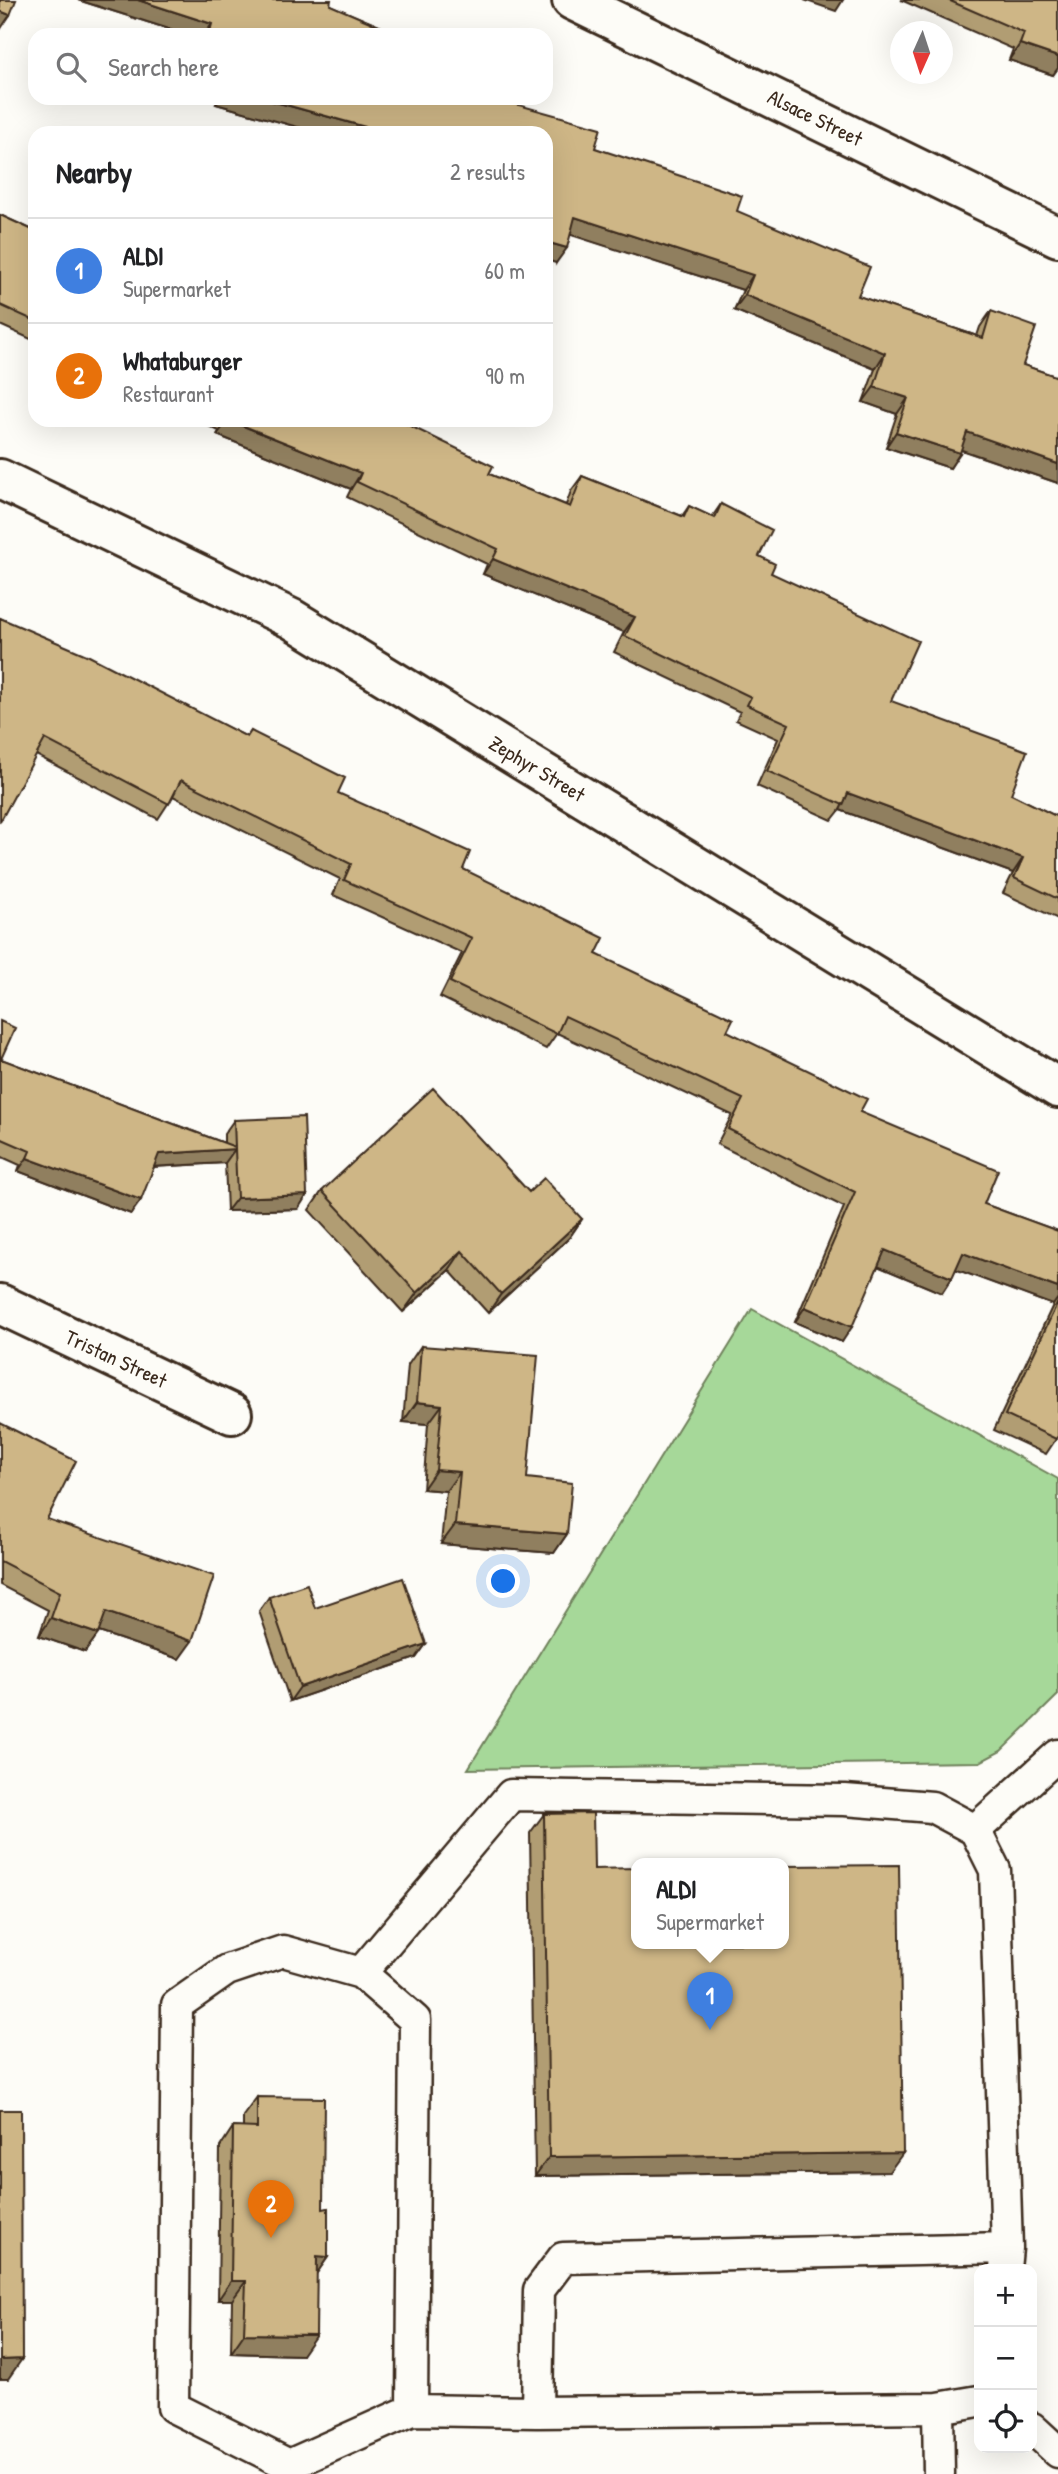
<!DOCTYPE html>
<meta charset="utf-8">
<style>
body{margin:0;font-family:"Patrick Hand",sans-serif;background:#f2f2f2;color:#202124}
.controls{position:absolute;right:21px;bottom:21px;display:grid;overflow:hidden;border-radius:14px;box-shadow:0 7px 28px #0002}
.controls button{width:63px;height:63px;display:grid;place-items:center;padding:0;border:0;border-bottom:2px solid #e0e0e0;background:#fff;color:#202124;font:35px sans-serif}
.compass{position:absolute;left:890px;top:21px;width:63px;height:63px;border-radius:50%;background:#fff;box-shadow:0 7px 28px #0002;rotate:183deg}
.you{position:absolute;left:504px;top:1582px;width:24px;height:24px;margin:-18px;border:5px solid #fff;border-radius:50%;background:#1a73e8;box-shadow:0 0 0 10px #1a73e833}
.badge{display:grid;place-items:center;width:46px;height:46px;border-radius:50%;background:#0b8043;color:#fff;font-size:23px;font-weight:700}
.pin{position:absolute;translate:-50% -58px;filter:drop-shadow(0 2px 4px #0008)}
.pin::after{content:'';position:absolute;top:37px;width:24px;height:21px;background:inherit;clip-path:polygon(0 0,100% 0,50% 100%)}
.popup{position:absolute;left:631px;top:1858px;width:158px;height:91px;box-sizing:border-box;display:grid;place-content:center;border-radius:14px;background:#fff;filter:drop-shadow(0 2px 5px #0005);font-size:23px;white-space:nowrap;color:#757577}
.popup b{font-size:26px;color:#202124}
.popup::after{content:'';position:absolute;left:50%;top:100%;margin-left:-14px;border:14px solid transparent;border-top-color:#fff}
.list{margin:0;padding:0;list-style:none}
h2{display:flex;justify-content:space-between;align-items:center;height:91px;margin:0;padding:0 28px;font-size:30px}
h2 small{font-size:23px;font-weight:400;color:#757577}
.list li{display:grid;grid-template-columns:46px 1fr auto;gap:21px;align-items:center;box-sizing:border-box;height:105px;padding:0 28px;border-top:2px solid #e0e0e0}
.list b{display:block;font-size:26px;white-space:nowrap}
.list p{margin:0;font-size:23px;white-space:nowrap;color:#757577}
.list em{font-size:23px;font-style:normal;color:#757577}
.icon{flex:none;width:38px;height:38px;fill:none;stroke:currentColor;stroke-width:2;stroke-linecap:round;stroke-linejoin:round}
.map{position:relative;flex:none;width:1058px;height:2474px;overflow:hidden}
.search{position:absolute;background:#fff;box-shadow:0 7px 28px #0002;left:28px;top:28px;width:525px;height:77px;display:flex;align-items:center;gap:18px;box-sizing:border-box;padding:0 24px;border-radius:21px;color:#757577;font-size:26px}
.panel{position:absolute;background:#fff;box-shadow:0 7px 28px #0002;left:28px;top:126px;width:525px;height:301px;border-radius:21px}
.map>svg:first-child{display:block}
.green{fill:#a6d899;stroke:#70815c;stroke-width:2}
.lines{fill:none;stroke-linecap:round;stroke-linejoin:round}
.service-casing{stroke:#3b2a1e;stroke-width:35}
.minor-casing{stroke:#3b2a1e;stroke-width:44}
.service{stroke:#fdfcf7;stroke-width:30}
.minor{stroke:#fdfcf7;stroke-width:38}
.wall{fill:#b19d73;stroke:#3b2a1e;stroke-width:2}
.shaded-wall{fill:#907f5e;stroke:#3b2a1e;stroke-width:2}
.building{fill:#ceb686;stroke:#3b2a1e;stroke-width:2}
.labels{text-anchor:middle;stroke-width:6;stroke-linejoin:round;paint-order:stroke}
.street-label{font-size:21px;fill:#3b2a1e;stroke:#fdfcf7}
</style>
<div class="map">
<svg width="1058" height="2474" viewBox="0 0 1058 2474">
<rect width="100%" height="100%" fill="#fdfcf7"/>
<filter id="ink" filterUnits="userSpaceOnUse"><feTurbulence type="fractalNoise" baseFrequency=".0143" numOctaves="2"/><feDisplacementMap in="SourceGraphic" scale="14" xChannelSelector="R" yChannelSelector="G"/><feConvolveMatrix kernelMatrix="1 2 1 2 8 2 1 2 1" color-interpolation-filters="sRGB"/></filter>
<g filter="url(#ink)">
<!-- green -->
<path class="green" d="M752,1309L1058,1479V1695L1001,1751L980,1762L468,1769Z"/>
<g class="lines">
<defs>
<path id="service" d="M975,1830L1058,1755
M283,1951L361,1973L415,2020L412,2410L289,2465L173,2407L177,2005L227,1970Z
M361,1973L511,1795L845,1800L932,1807L975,1830L995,1870L1007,2248L1005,2269
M938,2408L939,2474
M412,2410L537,2412L938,2408L979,2401
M537,2412L539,2290L563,2258L1007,2248
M1032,2428L1058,2452"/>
<path id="minor" d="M572,0L1058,237
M0,479L292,619L1058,1088
M0,1304L232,1414"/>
</defs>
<!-- service casing -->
<use href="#service" class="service-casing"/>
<!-- minor casing -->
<use href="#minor" class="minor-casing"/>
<!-- service -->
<use href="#service" class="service"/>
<!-- minor -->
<use href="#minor" class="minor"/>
</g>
<!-- wall -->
<path class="wall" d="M78,0L330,5L400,35H188Z
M901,0H1058V68L1053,75L1009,60L1013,49Z
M218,98H494L595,148L737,211L858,296L977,336L980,327L991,311L1023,365L1058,377V483L961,450L950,468L886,447L897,414L863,402L875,369L734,310L743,290L570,234L556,263L546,133H319L216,104Z
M0,215L35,231V341L0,325Z
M196,420H398L489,474L566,505L571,491L582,476L682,516L689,506L712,517L721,504L771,573L891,701L1011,794L1058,817V919L1003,893L1013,873L840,810L832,820L757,786L778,739L736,720L740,712L614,652L624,632L483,574L487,564L347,497L351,489L217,435L219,431Z
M0,618L247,737L251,731L338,793L463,869L596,954L727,1031L860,1112L984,1204L1058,1231V1436L1046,1454L994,1430L1053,1305L956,1269L942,1293L878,1266L842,1342L795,1322L844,1207L717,1144L732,1115L557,1033L546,1049L440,997L462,953L333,895L340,879L173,796L158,819L36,755Z
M0,1021L1,1059L224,1143V1134L234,1120L298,1209L227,1211L225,1163L154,1167L131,1214L18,1171L20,1165L0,1156Z
M322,1191L529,1192L582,1219L569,1238L488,1313L449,1270L403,1312L309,1210Z
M421,1346L527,1478L567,1534L554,1553L441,1544L446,1491L423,1489L428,1424L403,1422L408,1365Z
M0,1423L47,1519L179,1659L99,1632L85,1652L39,1636L48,1610L0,1585Z
M269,1597L315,1608L426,1644L416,1658L290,1701L259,1611Z
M544,1814L594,1869L889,2172L535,2176L530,1833Z
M257,2097L323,2209L328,2257L316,2274L302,2355L231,2353L232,2300H218L220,2147L233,2127L243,2128V2116Z"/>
<!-- shaded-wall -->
<path class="shaded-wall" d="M78,0H138L212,24L204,35H188Z
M804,0H843L836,11Z
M0,11L10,15L0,30Z
M1020,44L1058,57V68L1053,75L1009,60Z
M220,98H261L369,128L366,133H319L216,104Z
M575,217L753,275L743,290L565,233Z
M546,242L567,248L556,263L546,260Z
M745,295L885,353L875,369L734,310Z
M874,387L908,398L897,414L863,402Z
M228,420L361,473L351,489L217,435Z
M896,432L960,453L950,468L886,447Z
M967,432L1058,464V483L956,448Z
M493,559L635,617L624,632L483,574Z
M848,793L1023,858L1013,873L840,810Z
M235,1149L225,1163L149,1167L159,1154Z
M27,1158L141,1200L131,1214L18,1171Z
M307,1195L298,1209L227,1211L237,1198Z
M582,1219L569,1238L488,1313L501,1294Z
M885,1250L952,1278L942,1293L875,1265Z
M462,1251L449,1270L403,1312L417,1293Z
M963,1253L1058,1288V1298L1053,1305L952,1268Z
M805,1307L852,1327L842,1342L795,1322Z
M417,1402L442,1405L428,1424L403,1422Z
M436,1470L460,1472L446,1491L423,1489Z
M455,1525L567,1534L554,1553L441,1544Z
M106,1612L192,1641L179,1659L93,1630Z
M51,1618L98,1634L85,1652L39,1636Z
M426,1644L416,1658L290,1701L300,1687Z
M903,2153L889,2172L535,2176L549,2157Z
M317,2256L328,2257L315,2276Z
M231,2281H246L232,2300H218Z
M244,2334L316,2335L302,2355L231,2353Z
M22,2359L8,2379H0V2360Z"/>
<!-- building -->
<path class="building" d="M0,0H16L10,15L0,11Z
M138,0H331L330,5L400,35H209L212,24Z
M948,0H1058V57L1020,44L1024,33Z
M261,98H494L601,128L595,148L742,196L737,211L870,267L858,296L983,338L991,311L1036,327L1023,365L1058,377V464L967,432L960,453L896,432L908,398L874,387L885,353L745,295L753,275L575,217L567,248L546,242V133H367L369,128Z
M0,215L35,231V321L0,305Z
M229,420H398L493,466L489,474L570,507L582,476L684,517L689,506L715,518L721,504L772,530L759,556L775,564L771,573L918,641L891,701L1027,751L1011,794L1058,817V899L1014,878L1023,858L848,793L843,805L767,771L789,724L747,705L751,697L625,636L635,617L493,559L498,549L357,482L361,473Z
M0,618L89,656L247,737L251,731L345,778L338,793L470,852L463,869L604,938L596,954L733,1019L727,1031L867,1099L860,1112L998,1170L984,1204L1058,1231V1288L963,1253L952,1278L885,1250L852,1327L805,1307L855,1192L728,1129L743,1099L565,1016L557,1034L450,982L472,938L344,880L351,864L181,780L169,804L45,739L0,822Z
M0,1021L15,1028L1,1059L235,1147L234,1120L304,1117L307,1195L237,1198L235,1149L159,1154L141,1200L27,1158L30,1151L0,1138Z
M433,1088L529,1192L544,1178L582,1219L501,1294L462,1251L417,1293L322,1191Z
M1058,1302V1436L1056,1439L1005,1415Z
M421,1346L538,1355L527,1478L572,1483L567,1534L455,1525L460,1472L436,1470L442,1405L417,1402Z
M0,1423L76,1461L47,1519L214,1576L192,1641L106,1612L98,1634L51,1618L60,1592L0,1561Z
M403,1578L426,1644L300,1687L269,1597L307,1584L315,1608Z
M593,1813L594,1869L636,1868V1944H783V1866L899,1865L903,2153L549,2157L544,1814Z
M257,2097L324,2098L323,2209L328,2208V2257L317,2256L316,2335L244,2334L246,2281H231L233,2127L257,2128Z
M0,2110H21L22,2359L0,2360Z"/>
</g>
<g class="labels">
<!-- street labels -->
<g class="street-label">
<text transform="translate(815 118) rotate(26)" y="7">Alsace Street</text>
<text transform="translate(537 769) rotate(31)" y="7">Zephyr Street</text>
<text transform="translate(116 1359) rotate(25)" y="7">Tristan Street</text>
</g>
</g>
</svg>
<div class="controls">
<button>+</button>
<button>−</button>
<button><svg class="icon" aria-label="locate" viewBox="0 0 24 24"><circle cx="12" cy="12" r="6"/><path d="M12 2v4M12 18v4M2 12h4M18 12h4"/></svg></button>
</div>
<svg class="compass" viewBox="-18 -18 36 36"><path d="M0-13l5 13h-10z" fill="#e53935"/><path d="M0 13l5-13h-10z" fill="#757577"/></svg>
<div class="you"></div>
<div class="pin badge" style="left:710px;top:2030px;background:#3f7fe0">1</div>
<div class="popup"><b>ALDI</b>Supermarket</div>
<div class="pin badge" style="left:271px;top:2238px;background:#e8710a">2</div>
<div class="search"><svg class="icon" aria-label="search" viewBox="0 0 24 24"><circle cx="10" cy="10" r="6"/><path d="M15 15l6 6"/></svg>Search here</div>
<section class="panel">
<h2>Nearby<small>2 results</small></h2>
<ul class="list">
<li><span class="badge" style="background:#3f7fe0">1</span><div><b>ALDI</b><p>Supermarket</p></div><em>60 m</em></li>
<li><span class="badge" style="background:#e8710a">2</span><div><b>Whataburger</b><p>Restaurant</p></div><em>90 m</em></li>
</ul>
</section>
</div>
